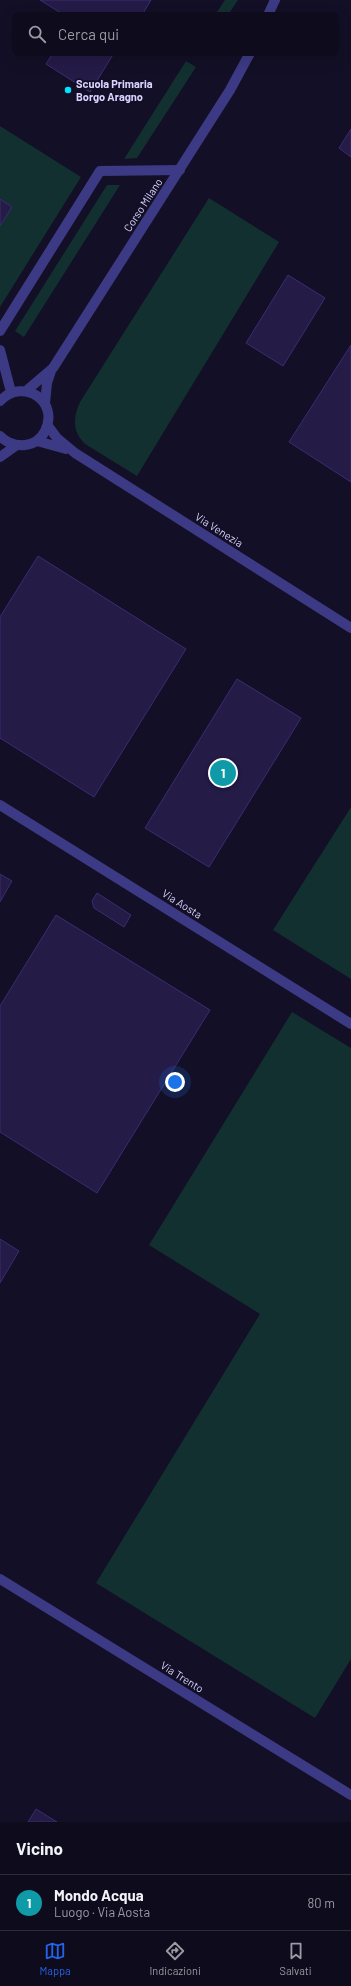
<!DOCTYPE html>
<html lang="it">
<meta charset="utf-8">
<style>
body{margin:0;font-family:Barlow,sans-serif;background:#1c1929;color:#f1f3f6}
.you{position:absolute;left:175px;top:1082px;width:14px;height:14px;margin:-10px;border:3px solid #fff;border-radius:50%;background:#1a73e8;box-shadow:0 0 0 6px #1a73e833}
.badge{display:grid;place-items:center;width:26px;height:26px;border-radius:50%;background:#2563eb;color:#fff;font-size:13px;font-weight:700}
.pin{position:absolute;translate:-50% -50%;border:2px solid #fff;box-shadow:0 1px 4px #0006}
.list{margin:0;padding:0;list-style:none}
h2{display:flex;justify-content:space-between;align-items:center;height:52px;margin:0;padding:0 16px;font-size:17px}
h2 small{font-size:13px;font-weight:400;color:#9b9ba3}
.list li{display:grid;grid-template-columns:26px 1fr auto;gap:12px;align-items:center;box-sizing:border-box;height:56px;padding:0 16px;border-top:1px solid #2e2b3b}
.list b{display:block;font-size:15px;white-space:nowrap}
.list p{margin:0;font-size:13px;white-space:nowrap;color:#9b9ba3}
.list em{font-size:13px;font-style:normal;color:#9b9ba3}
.icon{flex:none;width:22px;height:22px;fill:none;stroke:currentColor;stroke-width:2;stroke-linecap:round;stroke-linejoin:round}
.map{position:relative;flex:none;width:351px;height:1822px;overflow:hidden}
.search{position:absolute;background:#0e0b1c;box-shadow:0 4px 16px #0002;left:12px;right:12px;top:12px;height:44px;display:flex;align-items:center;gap:10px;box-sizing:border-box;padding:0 14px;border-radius:8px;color:#9b9ba3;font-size:15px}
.sheet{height:108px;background:#0e0b1c}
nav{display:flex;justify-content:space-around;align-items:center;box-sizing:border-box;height:56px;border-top:1px solid #2e2b3b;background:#0e0b1c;font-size:11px;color:#9b9ba3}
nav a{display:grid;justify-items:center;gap:2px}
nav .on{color:#2563eb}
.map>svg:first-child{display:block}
.green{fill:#12302f}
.building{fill:#241b47;stroke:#3b2d73}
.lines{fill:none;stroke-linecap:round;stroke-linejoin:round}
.lane{stroke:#3d3a85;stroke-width:10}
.street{stroke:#3d3a85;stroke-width:10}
.poi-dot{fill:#00e5ff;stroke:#130f26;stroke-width:1.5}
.labels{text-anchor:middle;stroke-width:3.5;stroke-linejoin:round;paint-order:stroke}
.poi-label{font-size:11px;font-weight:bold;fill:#d9d4ff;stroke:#130f26;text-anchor:start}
.street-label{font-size:11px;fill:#d9d4ff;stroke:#130f26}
</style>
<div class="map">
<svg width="351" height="1822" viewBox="0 0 351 1822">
<rect width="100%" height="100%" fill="#130f26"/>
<!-- green -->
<path class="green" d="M225,0H238L228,15H215Z
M186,61L196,67L137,158L124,159Z
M0,126L81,177L0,307Z
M107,185H120L24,337L15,331Z
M209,198L279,242L137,476L85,444C72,431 73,418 80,402Z
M351,807V979L273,930Z
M292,1012L351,1048V1659L315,1718L96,1583L260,1314L149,1245Z"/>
<!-- building -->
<path class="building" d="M40,0H151L142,15H64Z
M53,53H114L90,92L46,64Z
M351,129V157L339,148Z
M0,199L12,207L0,226Z
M288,275L325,298L283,366L246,343Z
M351,345V482L289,442Z
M38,556L186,649L94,797L0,738V617Z
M237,679L301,718L209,867L145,828Z
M0,874L12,881L0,902Z
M97,893L131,915L124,927L94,908L92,901Z
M56,915L210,1010L97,1193L0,1132V1006Z
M0,1239L19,1251L0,1283Z
M36,1809L57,1822H28Z"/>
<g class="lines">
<!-- lane -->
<path class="lane" d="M0,331L100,171L180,170
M0,350L11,392"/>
<!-- street -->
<path class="street" d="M268,15L275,0
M26,391L53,368L230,90L250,53
M0,401C23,377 60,401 45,431C41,439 34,444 25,445C15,446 7,443 0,436
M45,403L47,383L51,371
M48,426L57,438L75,453L351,628
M37,441L66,449
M0,457L17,445
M0,805L351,1024
M0,1579L351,1795"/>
</g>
<!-- markers -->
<circle class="poi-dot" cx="68" cy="90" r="4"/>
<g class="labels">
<!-- poi labels -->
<g class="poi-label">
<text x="76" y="88">Scuola Primaria<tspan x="76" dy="13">Borgo Aragno</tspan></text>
</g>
<!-- street labels -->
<g class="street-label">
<text transform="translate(143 205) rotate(-57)" y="4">Corso Milano</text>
<text transform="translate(219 530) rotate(32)" y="4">Via Venezia</text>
<text transform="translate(182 904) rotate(32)" y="4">Via Aosta</text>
<text transform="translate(182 1677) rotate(32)" y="4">Via Trento</text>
</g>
</g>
</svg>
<div class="you"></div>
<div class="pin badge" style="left:223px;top:773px;background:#0f9aa8">1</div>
<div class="search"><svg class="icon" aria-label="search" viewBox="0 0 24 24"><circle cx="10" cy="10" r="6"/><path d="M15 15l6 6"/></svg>Cerca qui</div>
</div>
<section class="sheet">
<h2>Vicino<small></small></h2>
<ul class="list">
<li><span class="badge" style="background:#0f9aa8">1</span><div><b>Mondo Acqua</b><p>Luogo · Via Aosta</p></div><em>80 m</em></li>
</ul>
</section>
<nav>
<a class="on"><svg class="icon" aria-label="map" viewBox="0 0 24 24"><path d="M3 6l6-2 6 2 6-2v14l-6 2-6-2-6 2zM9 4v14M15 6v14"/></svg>Mappa</a>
<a><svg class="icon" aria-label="directions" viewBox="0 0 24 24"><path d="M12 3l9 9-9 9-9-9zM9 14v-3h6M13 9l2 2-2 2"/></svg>Indicazioni</a>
<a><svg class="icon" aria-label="saved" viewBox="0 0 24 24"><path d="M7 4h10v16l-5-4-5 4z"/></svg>Salvati</a>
</nav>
